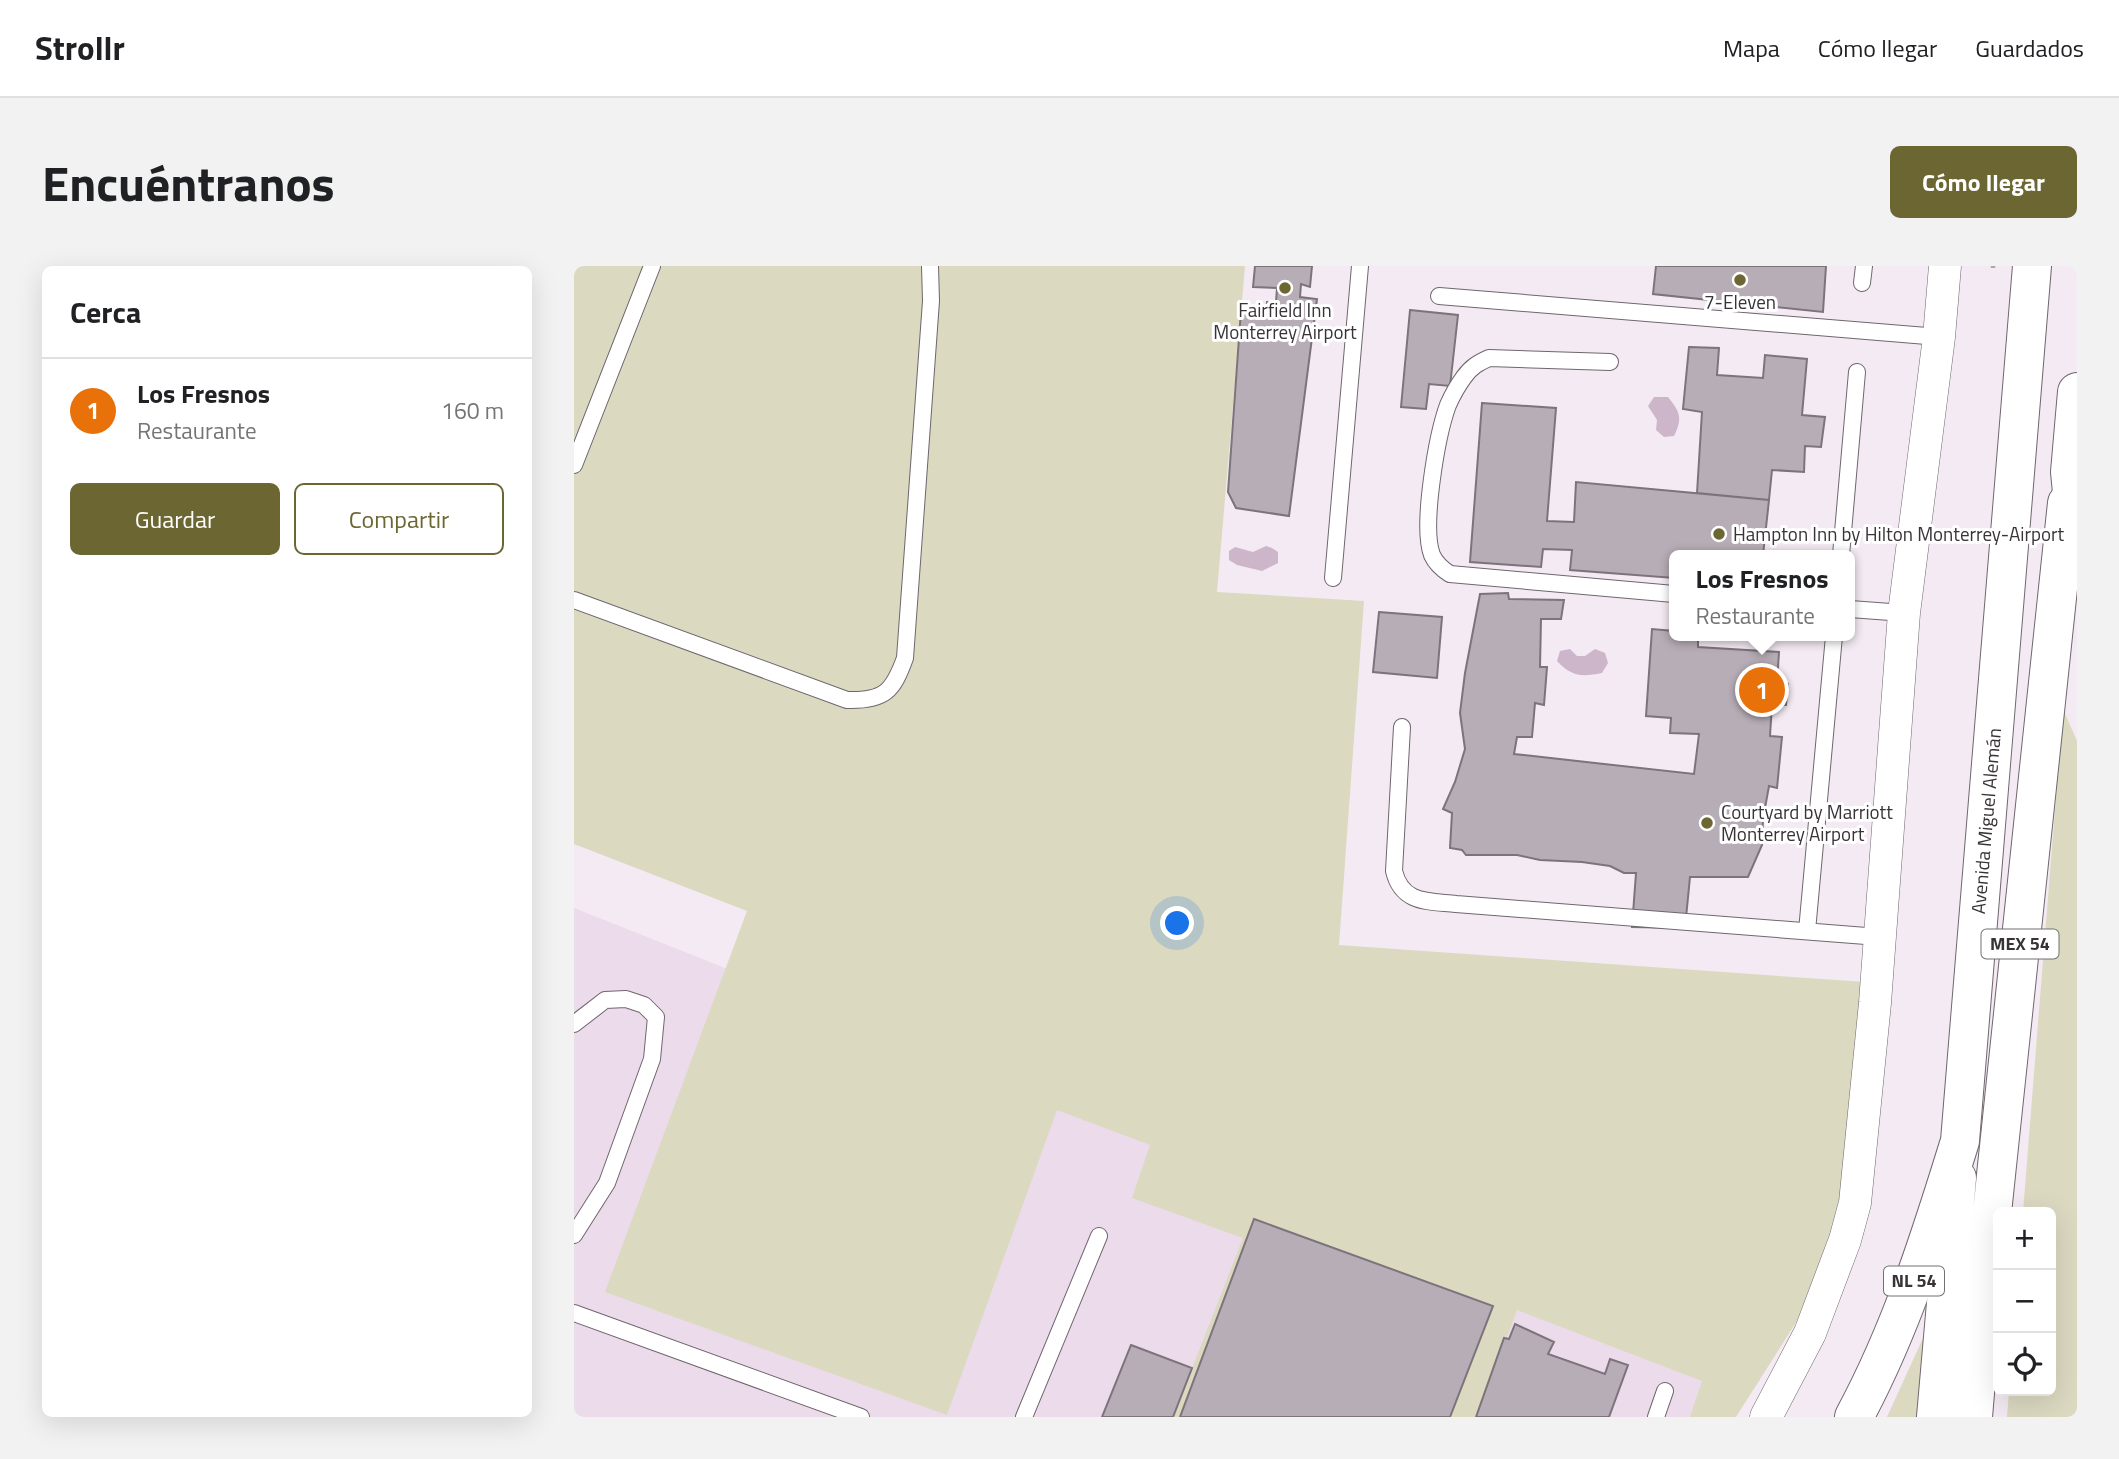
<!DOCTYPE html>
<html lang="es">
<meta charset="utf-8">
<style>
body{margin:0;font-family:"Titillium Web",sans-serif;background:#f2f2f2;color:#202124}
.controls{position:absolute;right:21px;bottom:21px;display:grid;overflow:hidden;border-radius:10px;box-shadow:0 7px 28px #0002}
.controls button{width:63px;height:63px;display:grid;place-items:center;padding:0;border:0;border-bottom:2px solid #e0e0e0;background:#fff;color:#202124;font:35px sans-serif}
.you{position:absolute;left:604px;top:658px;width:24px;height:24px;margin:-18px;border:5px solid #fff;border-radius:50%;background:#1a73e8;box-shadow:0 0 0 10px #1a73e833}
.badge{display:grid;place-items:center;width:46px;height:46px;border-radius:50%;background:#6b6632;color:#fff;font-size:23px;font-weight:700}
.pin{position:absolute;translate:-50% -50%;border:4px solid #fff;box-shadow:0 2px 7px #0006}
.popup{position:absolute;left:1095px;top:284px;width:186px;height:91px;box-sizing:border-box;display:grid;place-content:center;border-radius:10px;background:#fff;filter:drop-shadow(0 2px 5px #0005);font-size:23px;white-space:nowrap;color:#757577}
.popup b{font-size:26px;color:#202124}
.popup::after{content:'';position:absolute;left:50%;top:100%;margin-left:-14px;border:14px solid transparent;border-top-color:#fff}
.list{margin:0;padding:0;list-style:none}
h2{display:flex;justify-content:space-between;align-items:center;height:91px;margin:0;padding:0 28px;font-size:30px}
h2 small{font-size:23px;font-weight:400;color:#757577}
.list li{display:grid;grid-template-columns:46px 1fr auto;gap:21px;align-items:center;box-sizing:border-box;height:105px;padding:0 28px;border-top:2px solid #e0e0e0}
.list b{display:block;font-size:26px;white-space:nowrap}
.list p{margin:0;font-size:23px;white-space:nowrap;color:#757577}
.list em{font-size:23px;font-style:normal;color:#757577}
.actions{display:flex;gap:14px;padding:21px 28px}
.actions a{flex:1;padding:16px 0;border:2px solid #6b6632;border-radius:10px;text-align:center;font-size:24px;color:#6b6632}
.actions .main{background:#6b6632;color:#fff}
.icon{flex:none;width:38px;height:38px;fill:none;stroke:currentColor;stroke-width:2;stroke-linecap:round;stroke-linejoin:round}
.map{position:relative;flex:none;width:1503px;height:1151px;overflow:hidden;border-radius:10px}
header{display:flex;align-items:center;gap:42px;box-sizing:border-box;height:98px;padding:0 35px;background:#fff;border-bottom:2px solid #e0e0e0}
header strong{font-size:33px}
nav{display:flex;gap:38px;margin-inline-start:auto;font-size:24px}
.intro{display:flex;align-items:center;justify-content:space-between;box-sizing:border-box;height:168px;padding:0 42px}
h1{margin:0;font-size:49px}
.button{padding:18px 32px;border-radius:10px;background:#6b6632;color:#fff;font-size:24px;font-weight:700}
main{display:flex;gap:42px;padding:0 42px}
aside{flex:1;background:#fff;border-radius:10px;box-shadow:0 7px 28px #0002}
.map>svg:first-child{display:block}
.built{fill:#ecdbea}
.green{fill:#dbd9c0}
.water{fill:#cdb5ca}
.building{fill:#b7adb6;stroke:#7c737b;stroke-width:2}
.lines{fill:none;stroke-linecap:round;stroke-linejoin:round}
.lane-casing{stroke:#6f666e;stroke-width:18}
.street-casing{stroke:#6f666e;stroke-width:33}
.primary-casing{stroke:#6f666e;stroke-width:40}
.highway-casing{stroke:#6f666e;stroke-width:40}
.path{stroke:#ada6ad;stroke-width:4.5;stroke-dasharray:3.5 5;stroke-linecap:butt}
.lane{stroke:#fff;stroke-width:16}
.street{stroke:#fff;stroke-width:32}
.primary{stroke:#fff;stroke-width:38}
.highway{stroke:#fff;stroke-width:38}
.poi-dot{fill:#6b6632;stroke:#fff;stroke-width:2.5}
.labels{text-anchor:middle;stroke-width:6;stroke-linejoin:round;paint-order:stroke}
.shield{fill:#fff;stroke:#737073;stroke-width:2}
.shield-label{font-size:18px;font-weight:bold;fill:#373337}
.poi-label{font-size:19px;fill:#373337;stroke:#fff}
.street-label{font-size:19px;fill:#373337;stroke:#fff}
</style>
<header>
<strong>Strollr</strong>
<nav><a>Mapa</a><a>Cómo llegar</a><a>Guardados</a></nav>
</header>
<div class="intro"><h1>Encuéntranos</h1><a class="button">Cómo llegar</a></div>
<main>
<aside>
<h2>Cerca<small></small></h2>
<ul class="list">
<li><span class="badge" style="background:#e8710a">1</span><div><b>Los Fresnos</b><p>Restaurante</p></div><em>160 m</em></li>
</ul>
<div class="actions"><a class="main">Guardar</a><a>Compartir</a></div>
</aside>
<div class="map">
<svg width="1503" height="1151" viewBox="0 0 1503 1151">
<rect width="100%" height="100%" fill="#f4eaf3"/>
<!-- built -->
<path class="built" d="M0,642L1186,1114L1158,1151H0Z"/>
<!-- green -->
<path class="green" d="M0,0H671L643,326L790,335L765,679L1291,716L1275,900L1242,1025L1162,1151H1116L1128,1115L943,1044L904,1151H599L669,972L558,932L576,879L483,844L373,1149L31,1026L173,645L0,578Z
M1489,443L1503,475V1151H1433L1435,1125H1477V946H1449Z
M1375,1015L1364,1151H1313Z"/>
<!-- water -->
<path class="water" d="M1080,131H1094C1106,146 1109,152 1100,170L1090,171L1082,164L1083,154L1074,140Z
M692,280L698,282L704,286V297L688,305L663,299L655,294V285L661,281L679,286Z
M996,383L1003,390H1011L1021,383L1031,387L1034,397L1028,407C1008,411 998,411 983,395L986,385Z"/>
<!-- building -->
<path class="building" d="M681,0H738L736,21L727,18L726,31L743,33L715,250L662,242L654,226L667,44L692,46L693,36H702L703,22L679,21Z
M1082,0H1252L1249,46L1079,28Z
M836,44L884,49L876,120L855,118L852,143L827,141Z
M1115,81L1145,82L1143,109L1189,112L1191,89L1233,93L1228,149L1251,151L1247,181L1231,180L1230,206L1198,204L1195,234L1123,227L1128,146L1109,143Z
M908,137L982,142L973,255L1000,256L1002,216L1195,234L1189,289H1100V312L996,304L998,284L969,283L967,301L896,296Z
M934,327L935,333L990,334L987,353H967L966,401H973L970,439L961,437L958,471H943L940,488L1120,508L1125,468L1096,467L1097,452L1072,450L1078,363L1100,365V370H1124V381L1205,386L1203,417L1214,418L1212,439L1198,438L1196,470L1208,471L1203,522L1195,520L1189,553L1188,579L1174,611H1116L1111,662L1058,661L1062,607H1050L1036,600L1008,596L966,594L943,589H892L888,584L876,582L878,547L869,543L881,516L891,483L886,447L891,407L906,328Z
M805,346L868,351L863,412L799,406Z
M680,953L919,1040L876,1151H606Z
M941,1058L980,1076L974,1088L1031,1108L1036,1093L1054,1099L1035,1151H902L930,1072L935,1073Z
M557,1079L618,1102L599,1151H528Z"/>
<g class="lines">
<defs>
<path id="lane" d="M1288,17L1290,0
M865,30L1365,71
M1036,96L915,92C904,97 897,101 890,111C884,119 878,130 874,139C863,169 847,260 858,289C862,298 868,303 876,308L1100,328
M0,199L78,0
M1267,289L1283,106
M759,312L786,0
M0,334L273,434C311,435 319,425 331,392L357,35L356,0
M1276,343L1330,347
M828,461L820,605C828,638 854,635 882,638L1305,671
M1233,665L1260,370
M0,758L31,734L52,733L70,739L82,751L78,793L33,917L0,969
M0,1047L287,1151
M450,1151L525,970
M1082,1151L1091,1125"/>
<path id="street" d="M1192,1151L1236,1067L1271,974L1281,937L1301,737L1330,347L1365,71L1371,0"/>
<path id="primary" d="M1362,1151L1383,912
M1399,1151L1409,1032L1493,237"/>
<path id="highway" d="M1503,126L1496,206L1503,277
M1280,1151C1327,1064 1357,969 1386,875L1458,0"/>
</defs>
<!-- lane casing -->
<use href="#lane" class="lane-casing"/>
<!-- street casing -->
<use href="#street" class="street-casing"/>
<!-- primary casing -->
<use href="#primary" class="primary-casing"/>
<!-- highway casing -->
<use href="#highway" class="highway-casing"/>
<!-- path -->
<path class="path" d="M1419,2V0"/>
<!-- lane -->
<use href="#lane" class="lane"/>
<!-- street -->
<use href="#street" class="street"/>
<!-- primary -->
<use href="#primary" class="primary"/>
<!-- highway -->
<use href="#highway" class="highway"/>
</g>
<!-- markers -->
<g class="poi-dot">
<circle cx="1166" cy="14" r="7"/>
<circle cx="711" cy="22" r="7"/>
<circle cx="1145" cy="268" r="7"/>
<circle cx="1133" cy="557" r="7"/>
</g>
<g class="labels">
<!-- shield labels -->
<g class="shield">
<rect x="1407.5" y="663.5" width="77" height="29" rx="5"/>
<rect x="1310" y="1000.5" width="60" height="29" rx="5"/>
</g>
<g class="shield-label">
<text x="1446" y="684">MEX 54</text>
<text x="1340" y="1021">NL 54</text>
</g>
<!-- poi labels -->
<g class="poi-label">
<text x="1166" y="43">7-Eleven</text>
<text x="711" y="51">Fairfield Inn<tspan x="711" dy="22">Monterrey Airport</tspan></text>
<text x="1159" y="275" text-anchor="start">Hampton Inn by Hilton Monterrey-Airport</text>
<text x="1147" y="553" text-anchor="start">Courtyard by Marriott<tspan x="1147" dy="22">Monterrey Airport</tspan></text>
</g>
<!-- street labels -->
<g class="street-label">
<text transform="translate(1412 555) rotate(-85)" y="7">Avenida Miguel Alemán</text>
</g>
</g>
</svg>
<div class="controls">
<button>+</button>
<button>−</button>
<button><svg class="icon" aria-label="locate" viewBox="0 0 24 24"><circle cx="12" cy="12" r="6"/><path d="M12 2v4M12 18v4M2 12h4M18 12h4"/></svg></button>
</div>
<div class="you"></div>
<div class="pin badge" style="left:1188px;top:424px;background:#e8710a">1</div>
<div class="popup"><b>Los Fresnos</b>Restaurante</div>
</div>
</main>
